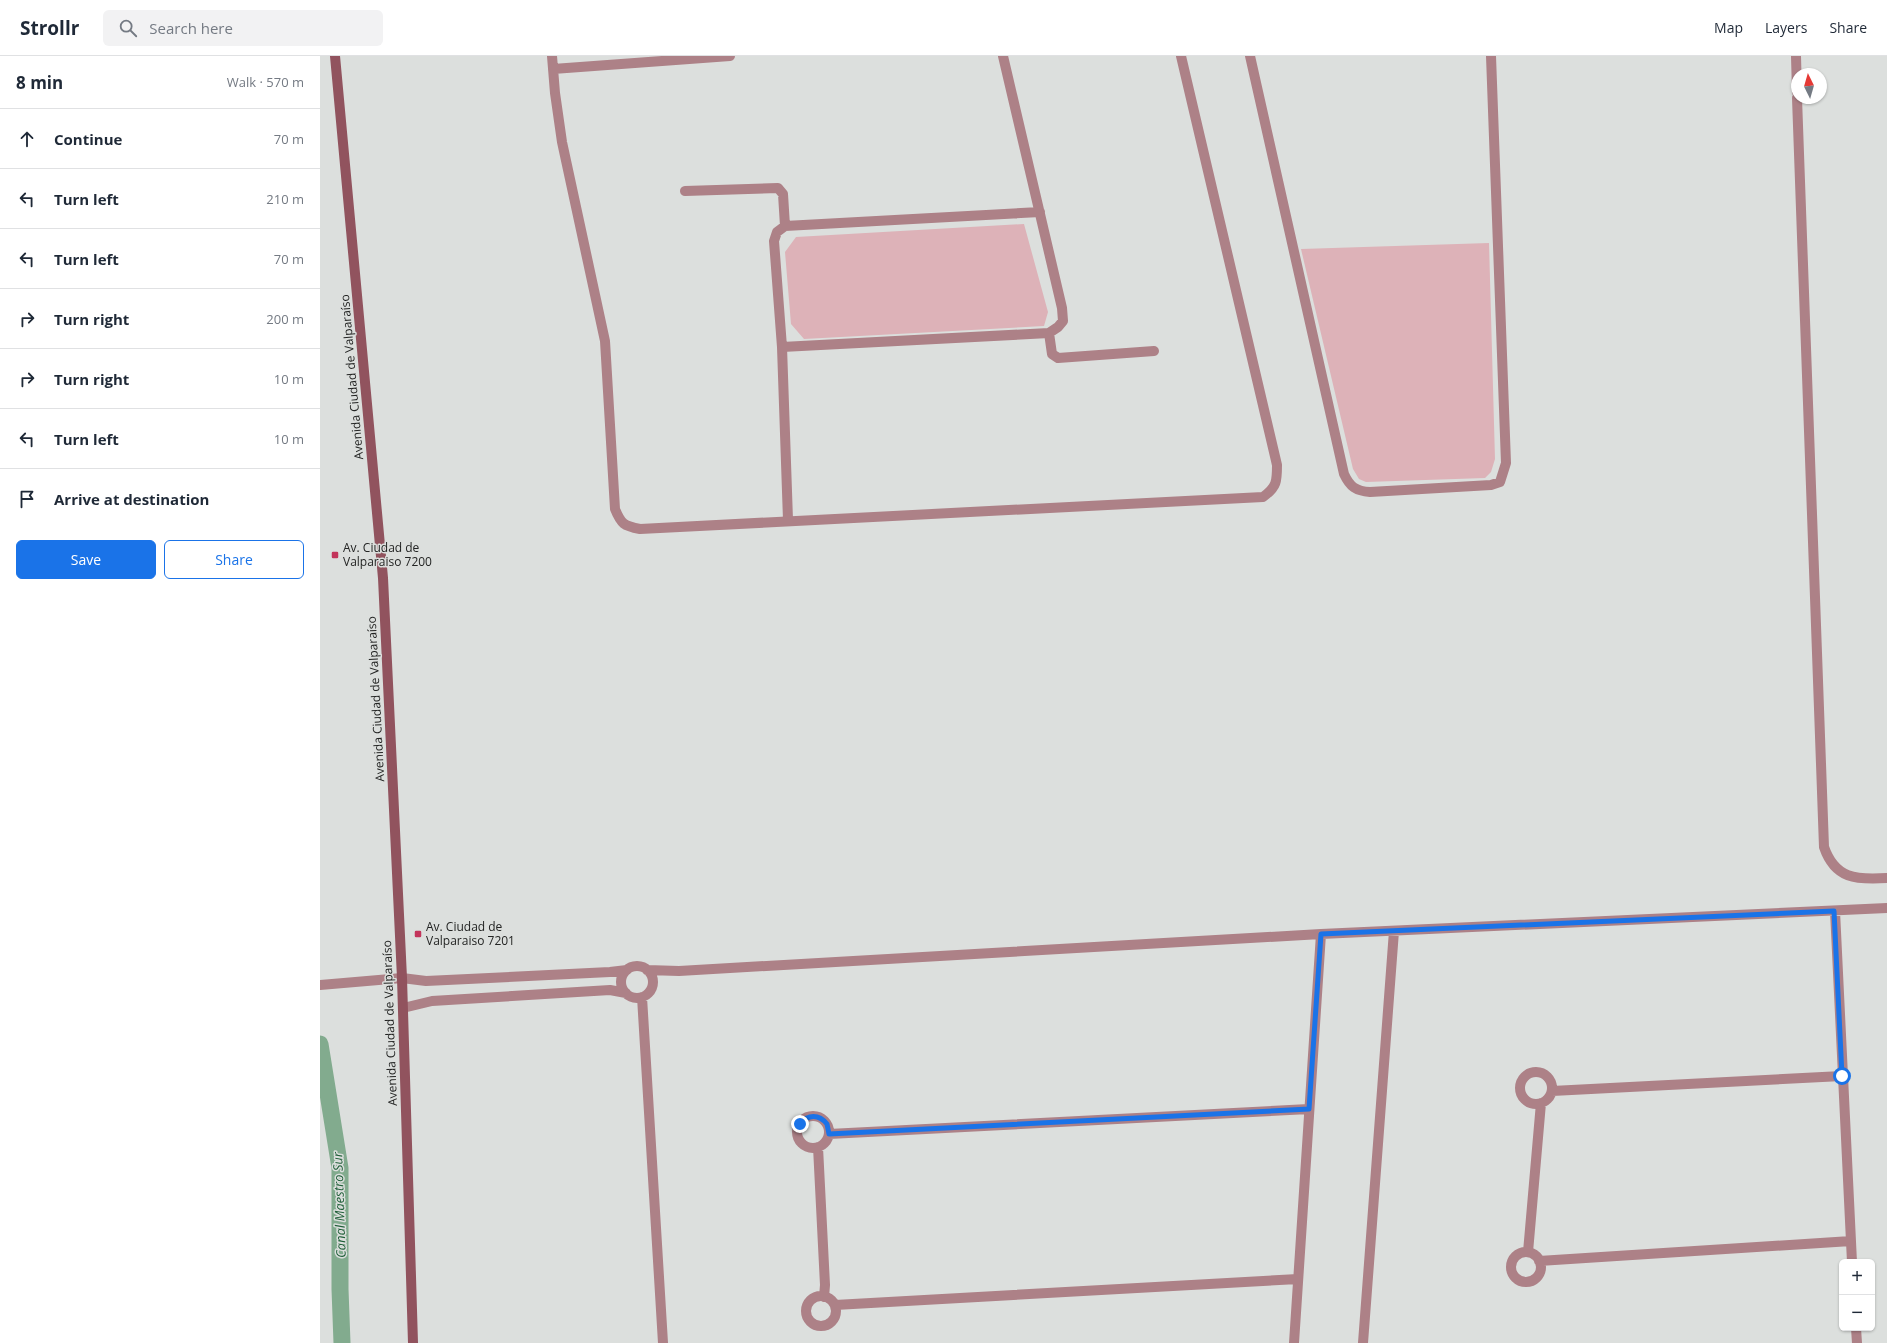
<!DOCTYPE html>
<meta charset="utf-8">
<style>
body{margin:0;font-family:"Open Sans",sans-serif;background:#f2f2f3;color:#1f2937}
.controls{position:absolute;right:12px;bottom:12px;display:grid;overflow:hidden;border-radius:6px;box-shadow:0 1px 3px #0004}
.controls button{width:36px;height:36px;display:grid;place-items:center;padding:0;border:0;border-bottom:1px solid #e0e1e3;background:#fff;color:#1f2937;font:20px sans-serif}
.compass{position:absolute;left:1471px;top:12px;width:36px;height:36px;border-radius:50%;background:#fff;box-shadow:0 1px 3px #0004;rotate:355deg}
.stop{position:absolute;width:12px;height:12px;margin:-9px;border:3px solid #1a73e8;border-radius:50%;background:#fff}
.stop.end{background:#1a73e8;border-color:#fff;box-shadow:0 1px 4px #0008}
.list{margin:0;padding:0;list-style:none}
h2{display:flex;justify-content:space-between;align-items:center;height:52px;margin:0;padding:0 16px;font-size:17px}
h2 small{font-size:13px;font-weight:400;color:#747a83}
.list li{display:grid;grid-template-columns:26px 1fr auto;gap:12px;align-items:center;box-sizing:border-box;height:60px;padding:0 16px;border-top:1px solid #e0e1e3}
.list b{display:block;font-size:15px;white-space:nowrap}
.list em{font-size:13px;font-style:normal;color:#747a83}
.actions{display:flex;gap:8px;padding:12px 16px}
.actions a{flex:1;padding:9px 0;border:1px solid #1a73e8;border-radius:6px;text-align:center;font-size:14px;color:#1a73e8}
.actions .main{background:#1a73e8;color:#fff}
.icon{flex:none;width:22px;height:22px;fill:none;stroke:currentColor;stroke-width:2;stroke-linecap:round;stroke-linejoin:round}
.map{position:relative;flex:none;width:1567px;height:1287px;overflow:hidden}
header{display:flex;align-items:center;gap:24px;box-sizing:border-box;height:56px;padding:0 20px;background:#fff;border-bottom:1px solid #e0e1e3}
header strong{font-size:19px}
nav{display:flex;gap:22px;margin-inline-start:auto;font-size:14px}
.search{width:280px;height:36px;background:#f2f2f3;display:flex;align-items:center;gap:10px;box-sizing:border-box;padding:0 14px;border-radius:6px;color:#747a83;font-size:15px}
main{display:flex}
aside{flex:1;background:#fff}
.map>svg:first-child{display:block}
.green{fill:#ddb2b8}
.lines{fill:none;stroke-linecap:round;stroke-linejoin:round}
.canal{stroke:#82ab8e;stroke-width:17}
.minor{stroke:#ad8187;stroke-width:10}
.secondary{stroke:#91535e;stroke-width:10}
.route{stroke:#1a73e8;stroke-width:5}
.poi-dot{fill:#c3345b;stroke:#dcdfdd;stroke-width:1.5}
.labels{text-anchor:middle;stroke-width:3;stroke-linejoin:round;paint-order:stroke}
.street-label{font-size:12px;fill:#232423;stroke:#dcdfdd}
.poi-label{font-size:12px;fill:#232423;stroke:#dcdfdd;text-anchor:start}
.water-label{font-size:13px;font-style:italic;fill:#1f5f38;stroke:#dcdfdd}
</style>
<header>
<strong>Strollr</strong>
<div class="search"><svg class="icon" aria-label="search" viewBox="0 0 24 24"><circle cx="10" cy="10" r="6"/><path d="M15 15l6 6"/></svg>Search here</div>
<nav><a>Map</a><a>Layers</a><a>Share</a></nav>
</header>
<main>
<aside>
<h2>8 min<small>Walk · 570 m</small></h2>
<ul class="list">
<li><svg class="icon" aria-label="ahead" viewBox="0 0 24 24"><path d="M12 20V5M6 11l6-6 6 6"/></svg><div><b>Continue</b></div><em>70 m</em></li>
<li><svg class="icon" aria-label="left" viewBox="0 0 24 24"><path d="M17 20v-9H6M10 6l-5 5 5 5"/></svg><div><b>Turn left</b></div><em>210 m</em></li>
<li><svg class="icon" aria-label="left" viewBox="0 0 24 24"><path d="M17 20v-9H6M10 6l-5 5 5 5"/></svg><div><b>Turn left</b></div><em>70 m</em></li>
<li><svg class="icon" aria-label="right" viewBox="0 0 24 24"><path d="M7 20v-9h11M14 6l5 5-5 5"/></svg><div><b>Turn right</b></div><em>200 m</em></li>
<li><svg class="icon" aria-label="right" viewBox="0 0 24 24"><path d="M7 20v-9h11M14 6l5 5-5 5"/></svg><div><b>Turn right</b></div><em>10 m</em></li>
<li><svg class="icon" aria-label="left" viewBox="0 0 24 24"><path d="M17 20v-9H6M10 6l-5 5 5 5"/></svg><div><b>Turn left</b></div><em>10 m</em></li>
<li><svg class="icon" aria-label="arrive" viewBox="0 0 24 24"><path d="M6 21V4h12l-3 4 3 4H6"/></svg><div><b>Arrive at destination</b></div></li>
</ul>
<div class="actions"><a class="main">Save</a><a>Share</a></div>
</aside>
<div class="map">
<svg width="1567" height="1287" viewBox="0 0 1567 1287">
<rect width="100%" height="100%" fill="#dcdfdd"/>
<!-- green -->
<path class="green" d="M704,168L728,256L724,270L484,283L471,268L465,196L476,181Z
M1169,187L1175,403L1171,416L1165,422L1046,426L1039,423L1033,413L981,193Z"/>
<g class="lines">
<!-- canal -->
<path class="canal" d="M0,988L20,1112V1233L22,1287"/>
<!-- minor -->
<path class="minor" d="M232,0L235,37L242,86L285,285L295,453C301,468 304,470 320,473L943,441C957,431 957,425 957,409L861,0
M930,0L1024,418C1030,431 1036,435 1050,436L1171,429L1180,426L1186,407L1171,0
M1476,0L1477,36
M233,13L410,0
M1477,42L1504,791C1515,823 1536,824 1567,822
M365,135L458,132L463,138L465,170
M729,277L732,298L738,302L834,295
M462,291L729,277L738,271L743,265L742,252L683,0
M468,464L462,291L454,185L457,176L465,170L720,156
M1515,855L1532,1206
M1001,878L1567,852
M301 926a16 16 0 1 1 32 0a16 16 0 1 1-32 0Z
M327,914L359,915L1001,878L974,1287
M0,929L82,922L106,925L290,916L307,914
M322,941L343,1287
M83,952L112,945L290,934L306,937
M1200 1032a16 16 0 1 1 32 0a16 16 0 1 1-32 0Z
M1232,1035L1522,1020
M477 1076a16 16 0 1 1 32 0a16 16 0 1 1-32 0Z
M509,1078L989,1053
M498,1091L505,1229L504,1241
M1208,1196L1221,1047
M1191 1211a15 15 0 1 1 30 0a15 15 0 1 1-30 0Z
M1219,1205L1531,1185
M486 1255a15 15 0 1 1 30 0a15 15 0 1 1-30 0Z
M515,1249L978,1223
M1536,1272L1537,1287
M1043,1287L1074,875"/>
<!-- secondary -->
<path class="secondary" d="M15,0L63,522L82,922L93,1287"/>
</g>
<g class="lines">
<!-- route -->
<path class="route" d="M480,1068C488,1058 499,1058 507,1068L509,1078L989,1053L1001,878L1514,855L1522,1020"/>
</g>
<!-- markers -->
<g class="poi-dot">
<rect x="11" y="495" width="8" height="8" rx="2"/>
<rect x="94" y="874" width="8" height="8" rx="2"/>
</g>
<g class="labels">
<!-- street labels -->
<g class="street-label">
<text transform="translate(32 321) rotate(-95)" y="4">Avenida Ciudad de Valparaíso</text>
<text transform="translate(56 643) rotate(-93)" y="4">Avenida Ciudad de Valparaíso</text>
<text transform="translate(70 967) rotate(-92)" y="4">Avenida Ciudad de Valparaíso</text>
</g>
<!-- poi labels -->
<g class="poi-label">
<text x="23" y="496">Av. Ciudad de<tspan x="23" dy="14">Valparaiso 7200</tspan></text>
<text x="106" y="875">Av. Ciudad de<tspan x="106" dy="14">Valparaiso 7201</tspan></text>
</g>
<!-- water labels -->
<g class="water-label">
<text transform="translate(19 1149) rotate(-92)" y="5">Canal Maestro Sur</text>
</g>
</g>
</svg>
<div class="controls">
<button>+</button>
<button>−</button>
</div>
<svg class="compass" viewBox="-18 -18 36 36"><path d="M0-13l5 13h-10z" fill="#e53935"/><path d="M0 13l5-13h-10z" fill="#747a83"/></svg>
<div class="stop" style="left:1522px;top:1020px"></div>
<div class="stop end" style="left:480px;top:1068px"></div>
</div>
</main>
